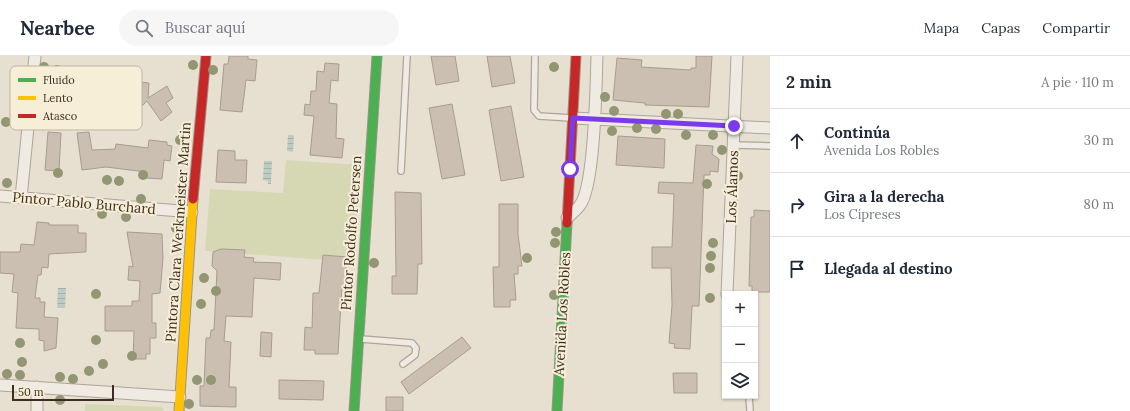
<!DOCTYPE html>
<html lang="es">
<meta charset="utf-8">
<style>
body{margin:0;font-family:Lora,serif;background:#f6f6f7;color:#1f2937}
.controls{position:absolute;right:12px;bottom:12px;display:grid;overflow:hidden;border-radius:0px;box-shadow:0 1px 3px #0004}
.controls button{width:36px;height:36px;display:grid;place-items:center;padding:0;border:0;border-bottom:1px solid #e0e1e3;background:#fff;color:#1f2937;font:20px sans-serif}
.scale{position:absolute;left:12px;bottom:10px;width:102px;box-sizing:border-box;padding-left:4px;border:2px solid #3d2e20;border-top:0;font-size:11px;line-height:14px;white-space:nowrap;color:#3d2e20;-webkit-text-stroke:3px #f7eed8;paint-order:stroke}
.stop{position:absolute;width:12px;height:12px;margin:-9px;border:3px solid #7c3aed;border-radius:50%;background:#fff}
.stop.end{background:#7c3aed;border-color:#fff;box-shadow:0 1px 4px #0008}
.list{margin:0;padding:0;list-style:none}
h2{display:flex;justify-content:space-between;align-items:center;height:52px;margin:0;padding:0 16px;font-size:17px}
h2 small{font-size:13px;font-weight:400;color:#747a83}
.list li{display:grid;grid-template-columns:26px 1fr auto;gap:12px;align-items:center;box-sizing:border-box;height:64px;padding:0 16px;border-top:1px solid #e0e1e3}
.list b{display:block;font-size:15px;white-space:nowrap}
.list p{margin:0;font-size:13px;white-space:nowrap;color:#747a83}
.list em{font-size:13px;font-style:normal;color:#747a83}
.icon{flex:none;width:22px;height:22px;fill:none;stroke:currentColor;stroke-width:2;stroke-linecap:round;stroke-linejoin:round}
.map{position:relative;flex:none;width:770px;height:355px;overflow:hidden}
header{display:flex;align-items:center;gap:24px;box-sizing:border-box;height:56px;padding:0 20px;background:#fff;border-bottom:1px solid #e0e1e3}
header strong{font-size:19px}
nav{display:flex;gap:22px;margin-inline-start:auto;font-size:14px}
.search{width:280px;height:36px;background:#f6f6f7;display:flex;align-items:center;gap:10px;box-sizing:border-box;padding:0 14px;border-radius:22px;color:#747a83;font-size:15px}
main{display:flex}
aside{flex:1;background:#fff}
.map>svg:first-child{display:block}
.green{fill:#d6d7b3}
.water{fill:url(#water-rules)}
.building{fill:#cbbfb2;stroke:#a89c90}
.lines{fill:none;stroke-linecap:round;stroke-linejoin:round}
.lane-casing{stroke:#ada599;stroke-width:8}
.street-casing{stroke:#ada599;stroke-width:13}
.fast-casing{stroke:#9c958a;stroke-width:11}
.slow-casing{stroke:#9c958a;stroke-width:11}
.jam-casing{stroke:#9c958a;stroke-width:11}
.lane{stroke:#efebe3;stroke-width:5.5}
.street{stroke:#efebe3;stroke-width:11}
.fast{stroke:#4caf50;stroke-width:9}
.slow{stroke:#ffc107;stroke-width:9}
.jam{stroke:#c62828;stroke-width:9}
.tree{fill:#929673}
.route{stroke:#7c3aed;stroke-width:5}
.labels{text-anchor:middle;stroke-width:4;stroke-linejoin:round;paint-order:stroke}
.street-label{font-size:14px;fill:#3d2e20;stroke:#f7eed8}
.key{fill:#f7eed8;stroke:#bfb4a1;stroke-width:1}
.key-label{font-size:11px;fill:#3d2e20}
</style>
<header>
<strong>Nearbee</strong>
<div class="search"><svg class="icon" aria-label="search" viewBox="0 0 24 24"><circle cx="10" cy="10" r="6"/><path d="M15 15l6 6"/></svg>Buscar aquí</div>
<nav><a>Mapa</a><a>Capas</a><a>Compartir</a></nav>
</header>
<main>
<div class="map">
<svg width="770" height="355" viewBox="0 0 770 355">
<defs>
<pattern id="water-rules" width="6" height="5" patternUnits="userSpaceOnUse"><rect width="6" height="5" fill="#bcccc2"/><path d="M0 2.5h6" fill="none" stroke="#a2b0a6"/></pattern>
</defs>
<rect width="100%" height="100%" fill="#e7e0d1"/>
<!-- green -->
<path class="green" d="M286,104L360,109L354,206L205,195L210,133L283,137Z
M85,348L162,351L164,355H85Z"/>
<!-- water -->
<path class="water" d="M288,79H294L293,96L287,95Z
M264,105H272L271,128H268V125L263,124Z
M58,232H66L65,252H57Z"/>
<!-- building -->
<path class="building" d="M229,0H248V3L257,4L255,25L246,24L242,56L220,54L224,8H228Z
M431,0H455L459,25L436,29Z
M487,0H510L515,27L492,31Z
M696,0H712L709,51L645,49V47L613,44L617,2L642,4L641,11L691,14V12H696Z
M325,7L339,8L338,25L331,24L329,47L337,48L336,82L344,83L342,102L310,99L314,60L304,59L305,48L310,49L311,35H316L317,15L324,16Z
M123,24L149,27L148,42L167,30L173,42L166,47L172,56L161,65L147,45L137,55L125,37L106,50L104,48Z
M452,48L465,119L442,123L429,52Z
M511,50L524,121L501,125L489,54Z
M48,76L61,77L59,115L45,114Z
M89,76L92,94L115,93L116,88L148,92L149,84L167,86V89L172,90L170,105L164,104L162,123L146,122V116L106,111L82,114L77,77Z
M618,80L665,83L664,112L616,109Z
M696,89L713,90L712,98L719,103L718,116L710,115V119H704L699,250H692L690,293L674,292L675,288L669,287L672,249L671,212H652V191H672L674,138L658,137L659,126L693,127Z
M218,94L235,95V104H247L246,127L216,126Z
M395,136L421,137L422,208H418L417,238H392V220H396Z
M499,148H518V178L522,210H518V218H514L516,244H510V251H494L493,211H499Z
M754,154L770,155V236H752V230H749L751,161H754Z
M37,166L49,167V169H78V177H86V196L49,198L48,212L42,211L41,219H38L35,242H40V246H45L44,261L58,262L56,292L44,295V285L39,284V273L16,272L18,237L12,236L14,218L0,217V196H20L21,188L34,189Z
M127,176L162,178L163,202L160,237L152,238V267H156V282H150V298H146V303H133L134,275H105V250H132V245H139L140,225L128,224L129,210L133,211Z
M221,193L245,194L244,201L254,202L253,206L281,207L280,224L254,222L252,261L226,260L224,285L231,286L229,331H236V351L200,350V330H204L206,282H210L211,274H214L217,215L212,210L213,196Z
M323,199L347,201L344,231H342L338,298H315V294H304L305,271L312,272L313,237H319Z
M261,276L272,277L271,301L260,300Z
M462,281L471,292L409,338L401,326Z
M673,317H697V337H674Z
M279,324L324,325L323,344L279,343Z
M386,341H403V355H386Z"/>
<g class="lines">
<defs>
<path id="lane" d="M535,0L534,54L539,60L571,62
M734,89L770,90
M401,115L407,0
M361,283L412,287L416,292L415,299L403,308
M749,340L750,355"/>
<path id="street" d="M573,62L770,72
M0,140L192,156
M21,142L35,0
M567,162C571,158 577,154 580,149C595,130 596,28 597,0
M727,238L737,0
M0,329L180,341
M37,355V331"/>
<path id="fast" d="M354,355L377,0
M557,355L567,167"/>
<path id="slow" d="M179,355L193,143"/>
<path id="jam" d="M193,143L206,0
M567,167L576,0"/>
</defs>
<!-- lane casing -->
<use href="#lane" class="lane-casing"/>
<!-- street casing -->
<use href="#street" class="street-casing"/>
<!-- fast casing -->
<use href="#fast" class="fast-casing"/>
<!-- slow casing -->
<use href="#slow" class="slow-casing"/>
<!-- jam casing -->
<use href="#jam" class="jam-casing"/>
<!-- lane -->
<use href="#lane" class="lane"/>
<!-- street -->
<use href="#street" class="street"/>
<!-- fast -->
<use href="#fast" class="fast"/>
<!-- slow -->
<use href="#slow" class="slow"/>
<!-- jam -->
<use href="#jam" class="jam"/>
</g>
<!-- trees -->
<g class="tree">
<circle cx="193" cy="9" r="5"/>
<circle cx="44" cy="11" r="5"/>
<circle cx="554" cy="11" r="5"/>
<circle cx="57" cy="14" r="5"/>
<circle cx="213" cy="14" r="5"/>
<circle cx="605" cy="41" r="5"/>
<circle cx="614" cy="55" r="5"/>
<circle cx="666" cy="58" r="5"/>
<circle cx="678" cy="58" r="5"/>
<circle cx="6" cy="66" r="5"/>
<circle cx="637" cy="72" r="5"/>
<circle cx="656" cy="73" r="5"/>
<circle cx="612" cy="75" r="5"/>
<circle cx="686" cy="79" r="5"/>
<circle cx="713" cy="79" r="5"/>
<circle cx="180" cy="84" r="5"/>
<circle cx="722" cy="94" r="5"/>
<circle cx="58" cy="117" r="5"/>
<circle cx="143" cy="119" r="5"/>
<circle cx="738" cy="120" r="5"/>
<circle cx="107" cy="124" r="5"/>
<circle cx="119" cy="125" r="5"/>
<circle cx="7" cy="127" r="5"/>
<circle cx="707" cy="128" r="5"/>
<circle cx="141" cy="143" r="5"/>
<circle cx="102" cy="158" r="5"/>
<circle cx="126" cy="161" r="5"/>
<circle cx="176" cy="172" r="5"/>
<circle cx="556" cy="176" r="5"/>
<circle cx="555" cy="187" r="5"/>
<circle cx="713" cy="187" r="5"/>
<circle cx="711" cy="200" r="5"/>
<circle cx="527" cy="202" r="5"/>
<circle cx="374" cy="207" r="5"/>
<circle cx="710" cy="212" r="5"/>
<circle cx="204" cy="222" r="5"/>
<circle cx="216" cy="235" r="5"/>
<circle cx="96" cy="238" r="5"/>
<circle cx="554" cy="239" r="5"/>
<circle cx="710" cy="242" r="5"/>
<circle cx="201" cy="248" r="5"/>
<circle cx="96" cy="284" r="5"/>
<circle cx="20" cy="287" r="5"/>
<circle cx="132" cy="300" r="5"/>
<circle cx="22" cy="306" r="5"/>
<circle cx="103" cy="308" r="5"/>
<circle cx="89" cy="315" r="5"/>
<circle cx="7" cy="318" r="5"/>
<circle cx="20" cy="319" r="5"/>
<circle cx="60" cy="321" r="5"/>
<circle cx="73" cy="323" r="5"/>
<circle cx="197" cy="324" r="5"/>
<circle cx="211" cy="324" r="5"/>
<circle cx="60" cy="344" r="5"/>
<circle cx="189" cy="348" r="5"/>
</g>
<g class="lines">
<!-- route -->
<path class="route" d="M570,113L573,62L734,70"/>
</g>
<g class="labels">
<!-- street labels -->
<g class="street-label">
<text transform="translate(732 131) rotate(-88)" y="5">Los Álamos</text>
<text transform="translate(84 147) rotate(5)" y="5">Pintor Pablo Burchard</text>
<text transform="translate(178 176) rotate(-86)" y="5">Pintora Clara Werkmeister Martin</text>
<text transform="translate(351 177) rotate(-86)" y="5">Pintor Rodolfo Petersen</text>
<text transform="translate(562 258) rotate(-87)" y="5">Avenida Los Robles</text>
</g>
</g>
<!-- legend -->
<rect x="10" y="10" width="132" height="64" rx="6" class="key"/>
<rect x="18" y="22" width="18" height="4" fill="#4caf50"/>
<rect x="18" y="40" width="18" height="4" fill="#ffc107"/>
<rect x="18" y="58" width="18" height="4" fill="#c62828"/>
<g class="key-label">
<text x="43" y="28">Fluido</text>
<text x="43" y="46">Lento</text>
<text x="43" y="64">Atasco</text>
</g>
</svg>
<div class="controls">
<button>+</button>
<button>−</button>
<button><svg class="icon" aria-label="layers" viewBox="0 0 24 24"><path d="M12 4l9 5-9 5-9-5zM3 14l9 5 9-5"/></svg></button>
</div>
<div class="scale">50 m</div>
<div class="stop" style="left:570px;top:113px"></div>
<div class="stop end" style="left:734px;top:70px"></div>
</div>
<aside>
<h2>2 min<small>A pie · 110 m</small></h2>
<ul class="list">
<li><svg class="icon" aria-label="ahead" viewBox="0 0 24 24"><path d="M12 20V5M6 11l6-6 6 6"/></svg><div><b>Continúa</b><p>Avenida Los Robles</p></div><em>30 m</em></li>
<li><svg class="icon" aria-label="right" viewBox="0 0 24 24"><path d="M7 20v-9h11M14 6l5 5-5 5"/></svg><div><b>Gira a la derecha</b><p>Los Cipreses</p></div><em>80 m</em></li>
<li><svg class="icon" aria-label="arrive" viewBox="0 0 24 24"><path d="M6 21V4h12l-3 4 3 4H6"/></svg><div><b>Llegada al destino</b></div></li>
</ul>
</aside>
</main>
